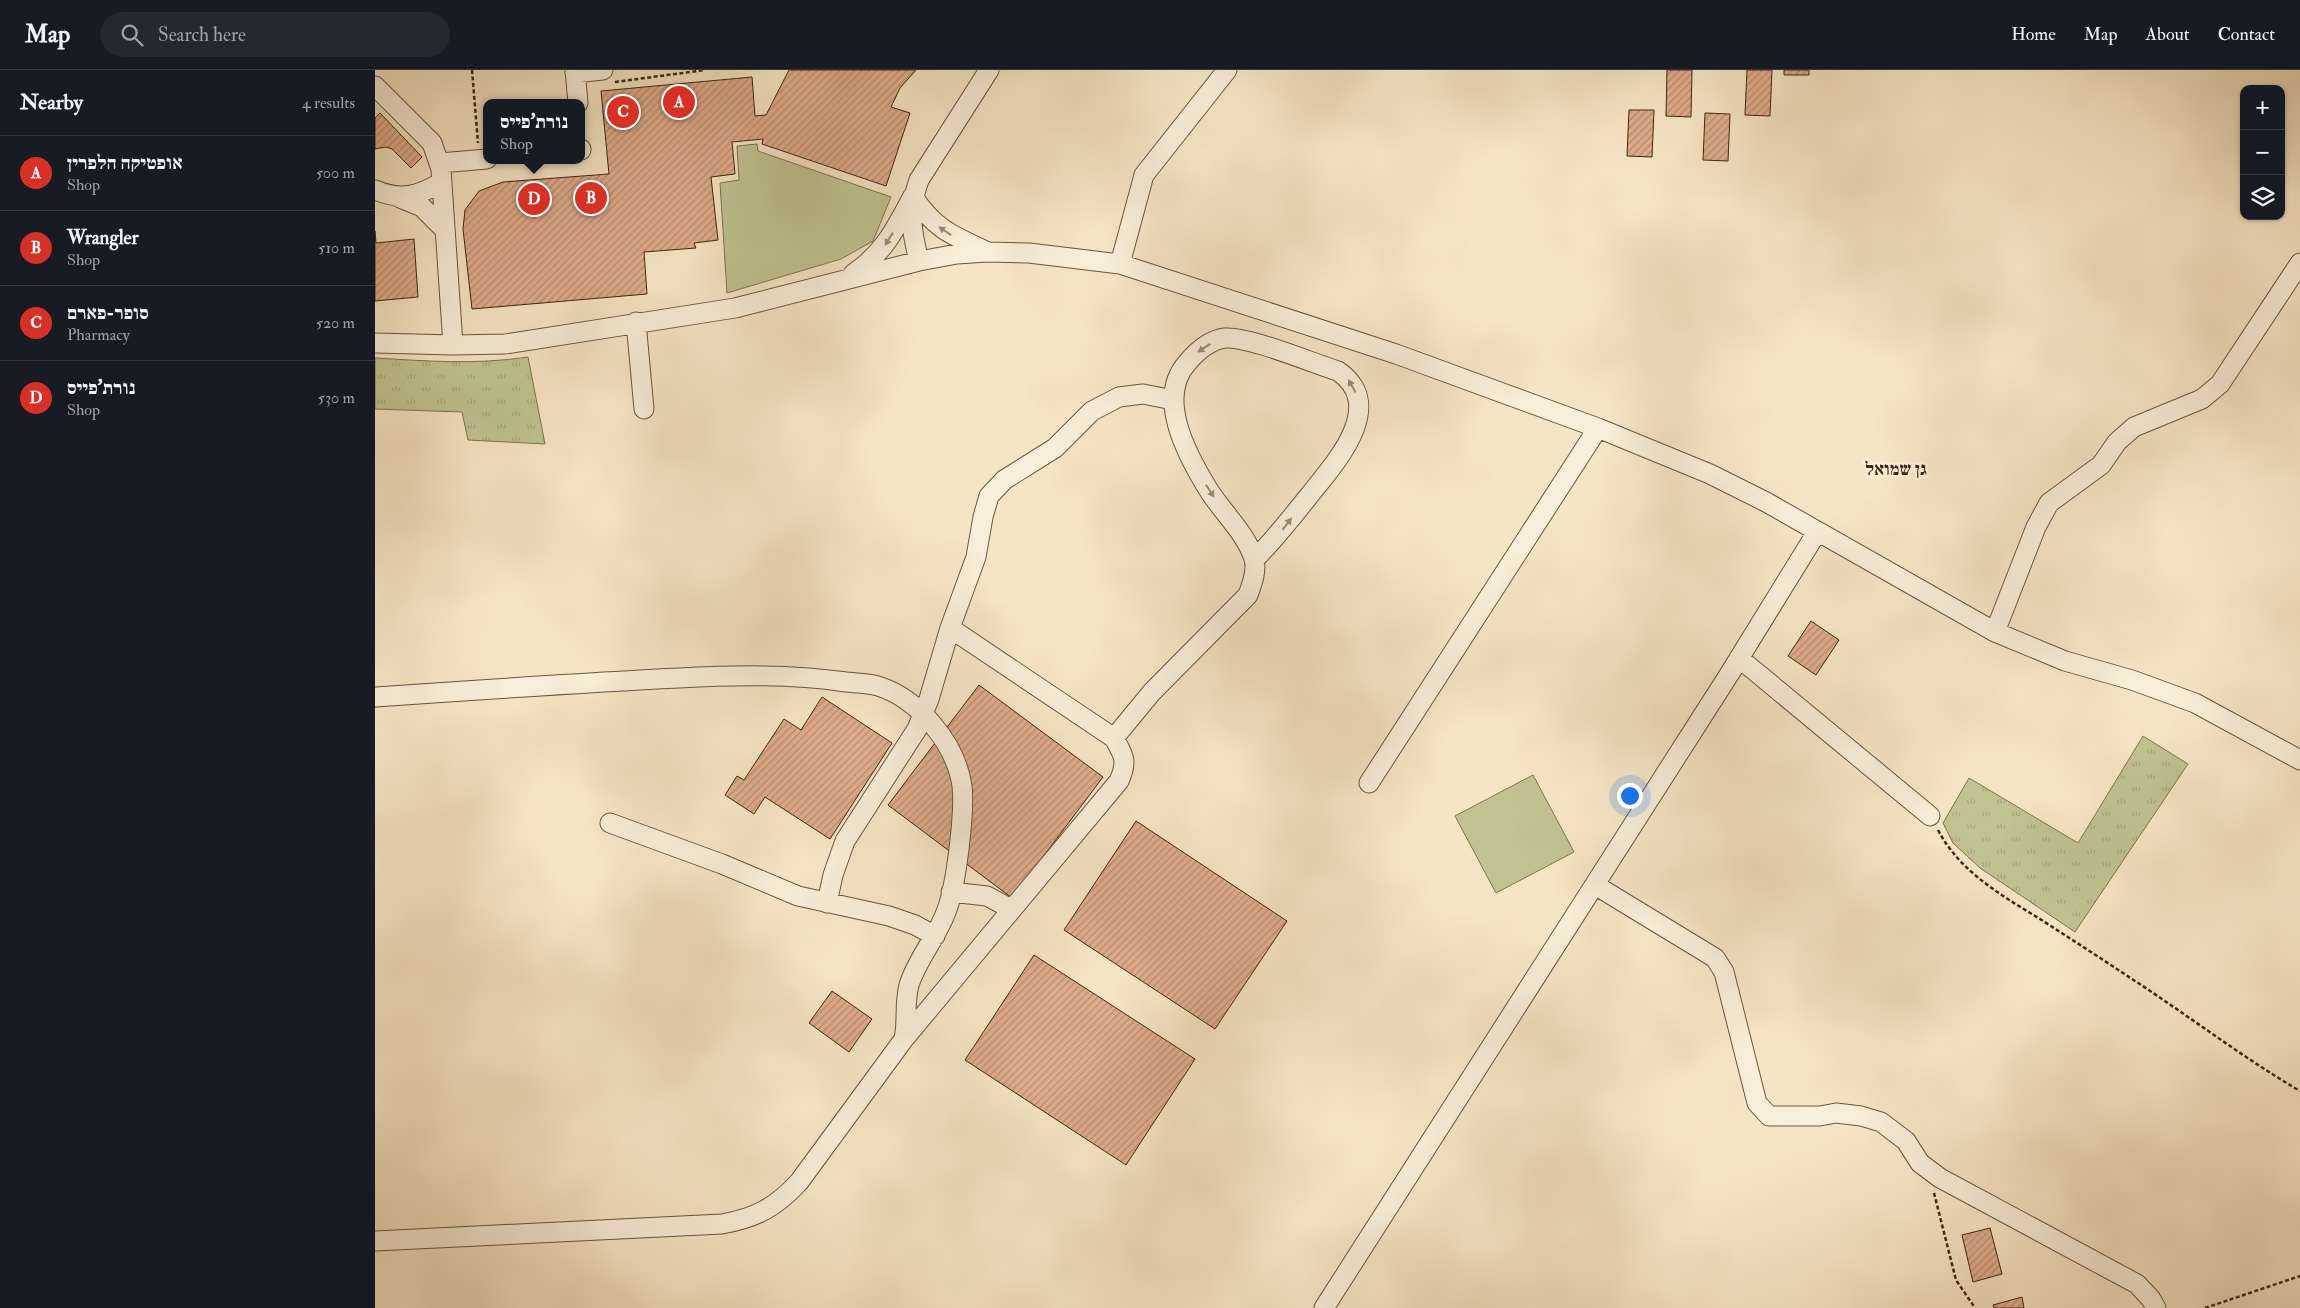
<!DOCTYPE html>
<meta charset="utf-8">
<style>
body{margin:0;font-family:"IM FELL Double Pica","Frank Ruhl Libre",serif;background:#242831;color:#f1f3f6}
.controls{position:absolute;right:15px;top:15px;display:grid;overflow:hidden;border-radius:10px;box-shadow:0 1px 4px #0004}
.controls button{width:45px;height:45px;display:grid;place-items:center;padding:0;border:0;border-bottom:1px solid #363941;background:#171b24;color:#f1f3f6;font:25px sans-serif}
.you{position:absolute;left:1254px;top:725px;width:18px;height:18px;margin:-12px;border:4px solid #fff;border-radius:50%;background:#1a73e8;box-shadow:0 0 0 8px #1a73e833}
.badge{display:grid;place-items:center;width:32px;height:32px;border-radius:50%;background:#d93025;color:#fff;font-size:16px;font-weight:700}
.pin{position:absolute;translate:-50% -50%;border:2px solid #fff;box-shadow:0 1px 5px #0006}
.popup{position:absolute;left:108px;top:29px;width:102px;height:65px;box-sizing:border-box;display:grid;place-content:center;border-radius:10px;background:#171b24;filter:drop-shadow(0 1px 4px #0005);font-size:16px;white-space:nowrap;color:#9ea1a6}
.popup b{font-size:19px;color:#f1f3f6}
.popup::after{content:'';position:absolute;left:50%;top:100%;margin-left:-10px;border:10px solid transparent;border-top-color:#171b24}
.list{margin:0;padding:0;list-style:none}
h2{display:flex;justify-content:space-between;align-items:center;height:65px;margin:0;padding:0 20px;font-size:21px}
h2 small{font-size:16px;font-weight:400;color:#9ea1a6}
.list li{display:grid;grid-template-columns:32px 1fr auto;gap:15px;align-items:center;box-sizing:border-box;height:75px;padding:0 20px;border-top:1px solid #363941}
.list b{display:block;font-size:19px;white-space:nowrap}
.list p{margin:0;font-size:16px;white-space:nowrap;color:#9ea1a6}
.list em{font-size:16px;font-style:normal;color:#9ea1a6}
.icon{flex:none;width:28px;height:28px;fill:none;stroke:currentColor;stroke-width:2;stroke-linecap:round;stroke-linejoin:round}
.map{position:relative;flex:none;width:1925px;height:1238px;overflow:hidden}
header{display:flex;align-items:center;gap:30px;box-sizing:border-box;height:70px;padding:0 25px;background:#171b24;border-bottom:1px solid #363941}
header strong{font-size:24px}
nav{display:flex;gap:28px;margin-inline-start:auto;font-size:18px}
.search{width:350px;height:45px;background:#242831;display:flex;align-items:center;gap:12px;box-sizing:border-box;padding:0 18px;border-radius:28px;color:#9ea1a6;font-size:19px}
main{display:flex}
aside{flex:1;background:#171b24}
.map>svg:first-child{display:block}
.grass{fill:#c1c391;stroke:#7f7450}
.park{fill:url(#park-tufts);stroke:#7f7450}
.building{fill:url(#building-hatch);stroke:#3d2610}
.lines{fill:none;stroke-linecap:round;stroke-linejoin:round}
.minor-casing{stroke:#6b563d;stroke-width:21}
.path{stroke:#3d2610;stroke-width:2.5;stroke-dasharray:4 2.5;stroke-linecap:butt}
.minor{stroke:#f9eed9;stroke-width:19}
.oneway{fill:#9b8a74}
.labels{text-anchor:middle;stroke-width:5;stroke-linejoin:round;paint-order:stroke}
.quarter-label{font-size:18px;font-weight:bold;fill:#3d2610;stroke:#f9eed9}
</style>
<header>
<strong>Map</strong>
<div class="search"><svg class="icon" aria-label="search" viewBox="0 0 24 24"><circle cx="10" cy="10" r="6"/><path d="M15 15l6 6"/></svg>Search here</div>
<nav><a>Home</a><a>Map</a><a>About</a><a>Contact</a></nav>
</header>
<main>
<aside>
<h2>Nearby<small>4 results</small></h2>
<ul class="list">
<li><span class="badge">A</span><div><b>אופטיקה הלפרין</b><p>Shop</p></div><em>500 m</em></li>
<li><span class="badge">B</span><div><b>Wrangler</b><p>Shop</p></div><em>510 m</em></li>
<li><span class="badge">C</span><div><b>סופר-פארם</b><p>Pharmacy</p></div><em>520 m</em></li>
<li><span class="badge">D</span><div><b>נורת'פייס</b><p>Shop</p></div><em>530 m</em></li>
</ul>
</aside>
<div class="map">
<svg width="1925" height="1238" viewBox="0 0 1925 1238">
<defs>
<pattern id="park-tufts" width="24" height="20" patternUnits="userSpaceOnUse" patternTransform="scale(1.25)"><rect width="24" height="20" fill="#c1c391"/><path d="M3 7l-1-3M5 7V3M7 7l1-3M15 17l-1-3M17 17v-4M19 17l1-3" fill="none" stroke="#a7a77c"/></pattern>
<pattern id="building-hatch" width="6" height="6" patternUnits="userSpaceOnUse" patternTransform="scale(1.25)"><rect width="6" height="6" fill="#e0ad8c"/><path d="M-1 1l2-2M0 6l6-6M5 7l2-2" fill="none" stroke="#b78d71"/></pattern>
</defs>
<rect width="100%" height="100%" fill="#f6e5c5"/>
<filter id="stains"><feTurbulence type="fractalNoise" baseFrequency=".004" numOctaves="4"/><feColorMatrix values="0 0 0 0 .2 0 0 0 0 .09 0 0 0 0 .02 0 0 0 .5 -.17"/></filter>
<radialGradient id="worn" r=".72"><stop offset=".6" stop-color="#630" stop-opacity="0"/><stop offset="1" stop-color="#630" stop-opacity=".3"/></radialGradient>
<!-- grass -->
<path class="grass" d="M382,74L383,81L516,127L498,171L466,189L352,223L345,113L364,110L362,76Z
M1158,705L1199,782L1121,823L1080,746Z"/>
<!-- park -->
<path class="park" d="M153,287L170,374L93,370L87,342L0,339V288C52,291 101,295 153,287Z
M1768,666L1813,694L1700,862L1605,798L1578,773L1568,753L1594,708L1703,773Z"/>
<!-- building -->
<path class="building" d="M414,0H541L525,18L516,37L535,43L511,116L387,74L388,69L357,72L360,104L336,107L343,170L319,173L321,178L269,182L272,224L97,239L88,159L90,140L104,121L128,112L234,104L226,21L377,7L380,46L391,45Z
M1292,0H1317L1316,47L1291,46Z
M1372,0H1397L1395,46L1370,45Z
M1409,0H1434V5H1409Z
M1254,40H1279L1277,87L1252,86Z
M5,43L47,87L36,98L17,79L11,77L0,79V48Z
M1330,43L1355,44L1353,91L1328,90Z
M0,161L1,173L39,169L43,227L0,231Z
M1436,551L1464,570L1441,605L1413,586Z
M604,615L728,707L637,828L513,735Z
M447,627L517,673L455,769L390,727L379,744L350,725L362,706L369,710L409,649L426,660Z
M761,751L912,851L840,959L689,860Z
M659,885L820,989L751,1095L590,990Z
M457,921L497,949L474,982L434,953Z
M1615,1158L1627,1204L1598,1212L1587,1165Z
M1647,1227L1649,1238H1619L1618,1235Z"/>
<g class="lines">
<defs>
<path id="minor" d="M200,0L203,33
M200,3L228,0
M0,16L57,73L66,99L78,275
M206,79V80
M65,93L112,89
M0,120C26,131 43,126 67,112
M25,128L47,137L70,160
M544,191C536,159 533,141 544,110L614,0
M745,194L769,105L852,0
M478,204C509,183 521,158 538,126C558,158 578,166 611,181
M261,252L269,339
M0,273L78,275L130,274L360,238L544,191L582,184L612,182L654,183L745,194L1021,284L1223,358L1335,404L1391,432L1620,562L1690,591L1757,610L1820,633L1925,690
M1620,562L1661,457L1674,433L1726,395L1742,372L1759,357L1827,329L1845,314L1925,193
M1364,588L1555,746
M0,627C101,620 202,613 304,608C360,605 415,604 471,612C481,613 493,613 503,616C544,629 581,674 587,716C590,742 581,818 571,842C562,867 542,889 534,915C529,933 533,951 529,969
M739,668L777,622L873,525C877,514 882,501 879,489C871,463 847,442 833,419C812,385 781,328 812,293C822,281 834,270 850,268C873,266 937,293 963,301C1012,335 962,391 937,422C918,446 900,469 879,490
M994,713L1223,358
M235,753L347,794L423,826L514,846L540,855L560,866
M1220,815L1340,888L1349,902L1382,1033L1394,1046H1445L1461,1043L1486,1046L1506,1052L1531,1071L1545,1093L1565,1108L1762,1214L1776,1229L1781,1238
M576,822L612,826L636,839
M452,833L458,805L470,771L542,659L554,629L575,558L601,487L608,447L614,426L629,410L680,378L717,341L744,327L768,324L798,330
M0,1171L347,1154C381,1148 401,1137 424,1112L529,969L744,711C753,691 749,686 739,668L575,558
M949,1238L1355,603L1442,462"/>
</defs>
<!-- minor casing -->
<use href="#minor" class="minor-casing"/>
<!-- path -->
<path class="path" d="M97,0L103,73
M240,12L330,0
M1563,760C1585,802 1626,825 1665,849C1696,869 1727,889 1757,909C1814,946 1867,987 1925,1021
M1559,1123L1581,1210L1600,1238
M1830,1238L1925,1206"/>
<!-- minor -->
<use href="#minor" class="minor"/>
</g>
<!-- one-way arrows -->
<defs><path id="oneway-solid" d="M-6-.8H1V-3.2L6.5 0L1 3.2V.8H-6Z" transform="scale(1.25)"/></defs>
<g class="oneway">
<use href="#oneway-solid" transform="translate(570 161) rotate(-146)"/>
<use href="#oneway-solid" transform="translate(514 169) rotate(122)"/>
<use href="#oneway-solid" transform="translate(829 278) rotate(146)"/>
<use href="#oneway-solid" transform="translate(977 316) rotate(-119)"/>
<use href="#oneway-solid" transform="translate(835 421) rotate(57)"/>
<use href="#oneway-solid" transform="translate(912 454) rotate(-52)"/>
</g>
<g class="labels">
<!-- quarter labels -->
<g class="quarter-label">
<text x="1521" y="405">גן שמואל</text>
</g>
</g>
<rect width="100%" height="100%" filter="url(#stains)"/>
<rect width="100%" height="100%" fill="url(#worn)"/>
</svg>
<div class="controls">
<button>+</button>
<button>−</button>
<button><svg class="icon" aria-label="layers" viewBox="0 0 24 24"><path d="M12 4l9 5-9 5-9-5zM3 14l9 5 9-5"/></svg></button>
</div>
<div class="you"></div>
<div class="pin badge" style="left:304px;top:32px">A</div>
<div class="pin badge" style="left:216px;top:128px">B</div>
<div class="pin badge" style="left:248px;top:42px">C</div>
<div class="pin badge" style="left:159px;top:129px">D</div>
<div class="popup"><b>נורת'פייס</b>Shop</div>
</div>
</main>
